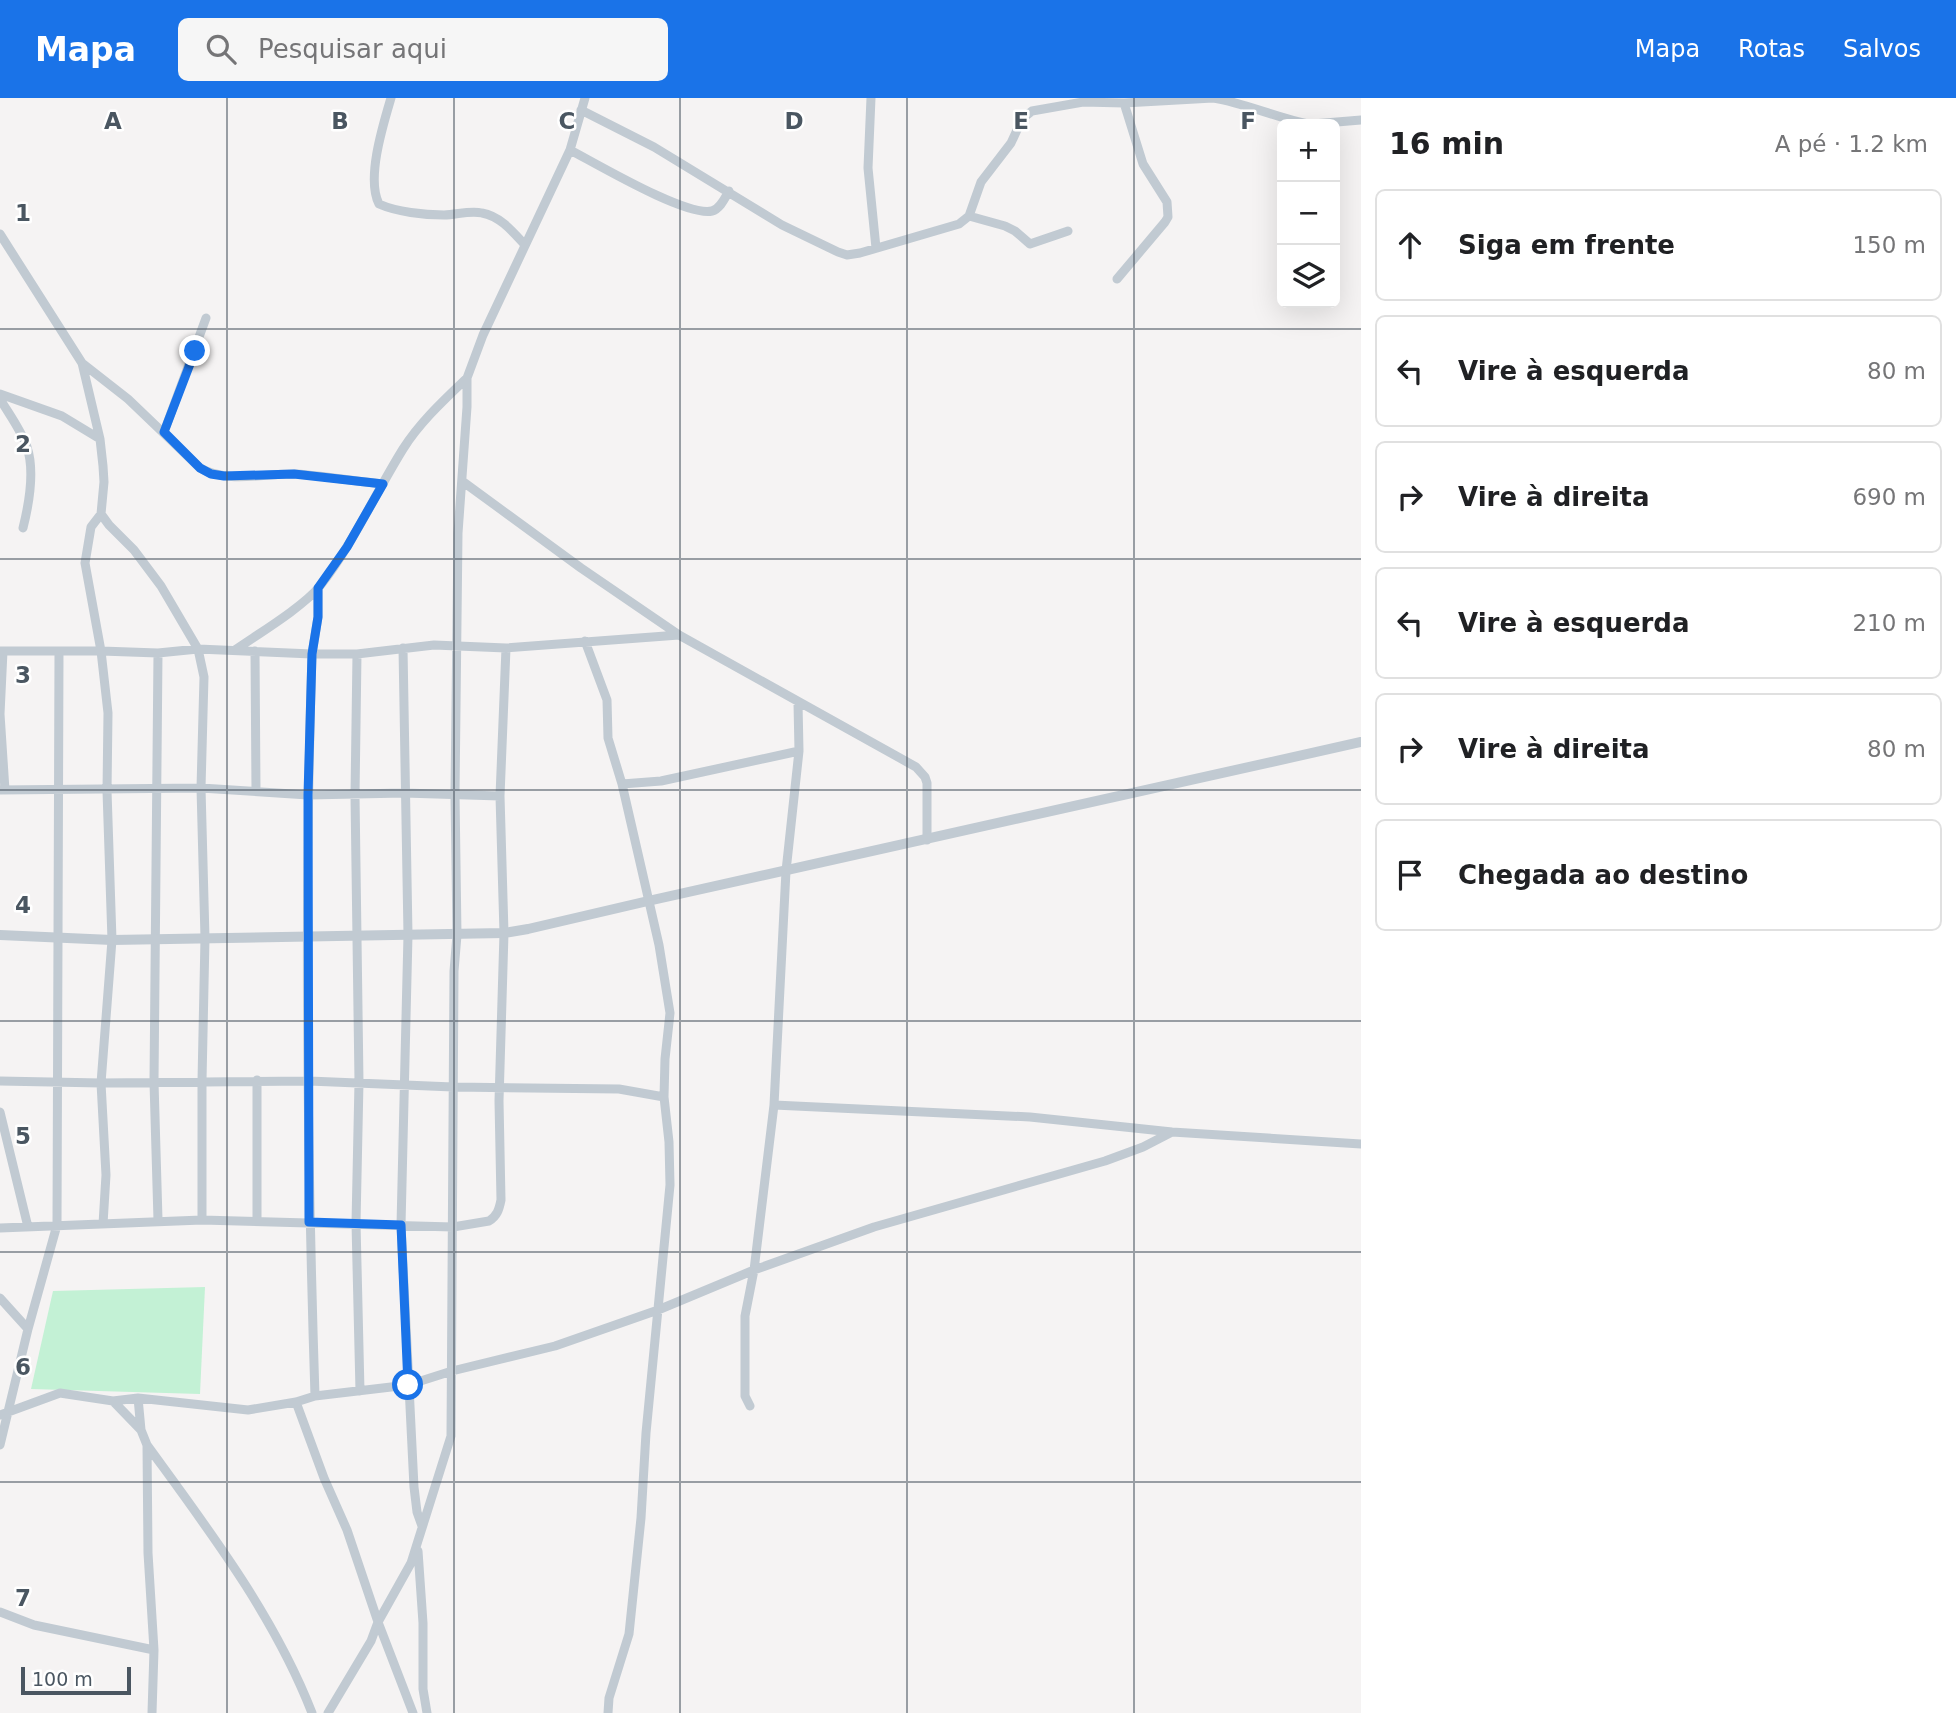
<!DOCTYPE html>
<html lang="pt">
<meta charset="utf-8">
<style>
body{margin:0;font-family:"DejaVu Sans",sans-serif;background:#f6f6f6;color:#202124}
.controls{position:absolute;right:21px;top:21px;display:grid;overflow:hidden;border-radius:10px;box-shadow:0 7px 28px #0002}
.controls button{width:63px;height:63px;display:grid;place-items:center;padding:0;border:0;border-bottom:2px solid #e0e0e0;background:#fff;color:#202124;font:35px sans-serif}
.scale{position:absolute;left:21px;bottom:18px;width:110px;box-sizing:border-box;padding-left:7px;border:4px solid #4a5661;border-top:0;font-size:19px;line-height:24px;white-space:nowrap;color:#4a5661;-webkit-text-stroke:5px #fff;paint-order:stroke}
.stop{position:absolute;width:21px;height:21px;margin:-16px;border:5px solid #1a73e8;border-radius:50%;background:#fff}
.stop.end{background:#1a73e8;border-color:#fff;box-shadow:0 2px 7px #0008}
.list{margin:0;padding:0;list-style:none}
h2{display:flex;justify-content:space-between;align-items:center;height:91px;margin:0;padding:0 28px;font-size:30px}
h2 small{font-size:23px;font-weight:400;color:#757577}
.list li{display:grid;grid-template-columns:46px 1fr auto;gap:21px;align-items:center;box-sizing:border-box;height:112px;margin:0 14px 14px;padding:0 14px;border:2px solid #e0e0e0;border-radius:10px}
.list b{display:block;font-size:26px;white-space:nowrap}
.list em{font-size:23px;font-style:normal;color:#757577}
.icon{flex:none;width:38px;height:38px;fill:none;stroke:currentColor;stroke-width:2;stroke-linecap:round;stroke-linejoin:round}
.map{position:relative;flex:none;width:1361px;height:1615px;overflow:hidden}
header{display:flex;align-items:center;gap:42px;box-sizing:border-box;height:98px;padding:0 35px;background:#1a73e8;color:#fff}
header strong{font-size:33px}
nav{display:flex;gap:38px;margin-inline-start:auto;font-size:24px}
.search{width:490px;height:63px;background:#f6f6f6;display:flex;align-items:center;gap:18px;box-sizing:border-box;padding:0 24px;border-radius:10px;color:#757577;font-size:26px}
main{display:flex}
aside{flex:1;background:#fff}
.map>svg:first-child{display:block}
.green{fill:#c3f1d5}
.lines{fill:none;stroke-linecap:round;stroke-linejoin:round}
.minor{stroke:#c1cad2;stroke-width:9}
.tertiary{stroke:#c1cad2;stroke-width:10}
.route{stroke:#1a73e8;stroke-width:9}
.grid{fill:none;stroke:#4a5661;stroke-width:2;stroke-opacity:0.55}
.grid-label{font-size:23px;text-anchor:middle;font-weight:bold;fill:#4a5661;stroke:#fff;stroke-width:5;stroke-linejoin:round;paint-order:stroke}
</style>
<header>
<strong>Mapa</strong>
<div class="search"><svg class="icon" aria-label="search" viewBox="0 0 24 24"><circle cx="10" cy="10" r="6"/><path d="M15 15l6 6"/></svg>Pesquisar aqui</div>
<nav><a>Mapa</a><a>Rotas</a><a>Salvos</a></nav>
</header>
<main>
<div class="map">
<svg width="1361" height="1615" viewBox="0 0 1361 1615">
<rect width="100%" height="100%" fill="#f5f3f3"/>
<!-- green -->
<path class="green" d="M205,1189L200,1296L31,1291L53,1193Z"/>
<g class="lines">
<!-- minor -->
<path class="minor" d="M391,0C383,27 366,81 379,106C397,114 424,117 444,117C456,117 470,112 482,115C500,118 513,134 525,147
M871,0L868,70L876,150
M1213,0C1246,5 1276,20 1308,26
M581,12L654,49L782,127L838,154L847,157L860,155L959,126L969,118L981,84L1011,45L1022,21L1032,13L1083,4L1124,5L1213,0
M1313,26L1361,22
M570,52C597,66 686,119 712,113C720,111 725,100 729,93
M969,118L1005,128L1015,133L1030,146L1068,133
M0,136L82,265L100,341L103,368L104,384L101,416L109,427L134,452L161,488L198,551L204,579L201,690L205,840L202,983V1122
M1117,181L1165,124L1168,119L1167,104L1143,66L1124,5
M82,265L128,301L200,370C228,386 265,375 296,376C325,378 354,383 383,386
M0,296L62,318L100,341
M0,301C9,316 21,332 27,349C35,373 29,406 23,430
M164,334L206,220
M462,383L581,470L679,537L916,669L925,679L927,685V742
M101,416L91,429L85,465L101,553L108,615L107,693L112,842L101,985L106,1077L103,1126
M585,543L607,602L608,640L622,686L659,847L670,915L665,961L664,999L669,1044L670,1087L646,1335L641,1420L629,1536L609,1600L608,1615
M403,550L408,837L401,1127L414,1389L417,1414L422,1428
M235,552C258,536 303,509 320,488C353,446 375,396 403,351C420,324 444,302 467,280
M0,553H101L158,555L198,551L312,556H357L434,547L506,550L679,537
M3,553L0,616L5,692
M255,553L256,693
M357,556L355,697L359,984L356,1125L360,1293
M622,686L661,683L799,653
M0,692L201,690L308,697L404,695L500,698
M257,982V1122
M0,983L101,985L309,983L453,989L619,991L664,999
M774,1007L1030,1019L1172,1034L1361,1046
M0,1014L28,1129
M158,1122L154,984L158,555
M0,1130L202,1122L453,1129L489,1123C497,1118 499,1112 501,1102L499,1003L504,835L500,698L506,550
M0,1200L28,1231
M315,1298C307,1051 304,804 312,556L318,519V490
M138,1300L141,1332
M113,1303L141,1332L147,1347C208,1431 274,1517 312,1615
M296,1304L324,1380L347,1432L378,1524L413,1615
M750,1308L745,1298V1218L754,1172L774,1007L786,773L799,653L798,605
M0,1317L60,1295L113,1303L138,1300L248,1312L296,1304L315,1298L408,1287L452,1273L555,1248L658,1212L754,1172L874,1129L1105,1063L1143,1049L1172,1034
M0,1347L28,1231L57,1127L59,554
M147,1347L148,1455L154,1552L152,1615
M418,1453L423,1525V1591L427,1615
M0,1514L34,1527L154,1552
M328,1615L371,1543L378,1524L411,1465L451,1338L454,873L457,837L455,696L458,435L467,309V280L483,237L570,52L585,0"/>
<!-- tertiary -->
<path class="tertiary" d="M0,837L112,842L504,835L528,831L648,803L1361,644"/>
</g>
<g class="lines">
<!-- route -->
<path class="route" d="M195,253L164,334L200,370L211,376L224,378L294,376L383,386L347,449L318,490V519L312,556L308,697L309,1124L401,1127L408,1287"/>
</g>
<!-- grid -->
<path class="grid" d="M227,0V1615M454,0V1615M680,0V1615M907,0V1615M1134,0V1615M0,231H1361M0,461H1361M0,692H1361M0,923H1361M0,1154H1361M0,1384H1361"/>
<g class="grid-label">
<text x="113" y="31">A</text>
<text x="340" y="31">B</text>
<text x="567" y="31">C</text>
<text x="794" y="31">D</text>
<text x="1021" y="31">E</text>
<text x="1248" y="31">F</text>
<text x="23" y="123">1</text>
<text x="23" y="354">2</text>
<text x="23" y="585">3</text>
<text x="23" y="815">4</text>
<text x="23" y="1046">5</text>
<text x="23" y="1277">6</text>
<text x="23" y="1508">7</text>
</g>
</svg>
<div class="controls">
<button>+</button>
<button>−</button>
<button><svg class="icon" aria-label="layers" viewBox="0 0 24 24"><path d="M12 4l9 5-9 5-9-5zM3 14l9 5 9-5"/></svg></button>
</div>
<div class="scale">100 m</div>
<div class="stop" style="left:408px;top:1287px"></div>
<div class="stop end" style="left:195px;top:253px"></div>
</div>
<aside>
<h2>16 min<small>A pé · 1.2 km</small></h2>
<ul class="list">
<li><svg class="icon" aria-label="ahead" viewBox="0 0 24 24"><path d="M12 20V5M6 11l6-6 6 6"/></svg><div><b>Siga em frente</b></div><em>150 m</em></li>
<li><svg class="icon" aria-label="left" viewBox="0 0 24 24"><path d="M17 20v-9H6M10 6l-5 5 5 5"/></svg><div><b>Vire à esquerda</b></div><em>80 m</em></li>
<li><svg class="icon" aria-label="right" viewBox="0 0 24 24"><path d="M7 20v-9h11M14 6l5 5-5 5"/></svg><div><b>Vire à direita</b></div><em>690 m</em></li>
<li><svg class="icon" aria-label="left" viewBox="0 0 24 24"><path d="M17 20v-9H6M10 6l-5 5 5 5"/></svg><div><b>Vire à esquerda</b></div><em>210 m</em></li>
<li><svg class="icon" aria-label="right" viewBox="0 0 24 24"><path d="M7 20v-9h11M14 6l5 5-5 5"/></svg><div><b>Vire à direita</b></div><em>80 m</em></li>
<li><svg class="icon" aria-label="arrive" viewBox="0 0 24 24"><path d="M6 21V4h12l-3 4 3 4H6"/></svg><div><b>Chegada ao destino</b></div></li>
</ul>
</aside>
</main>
